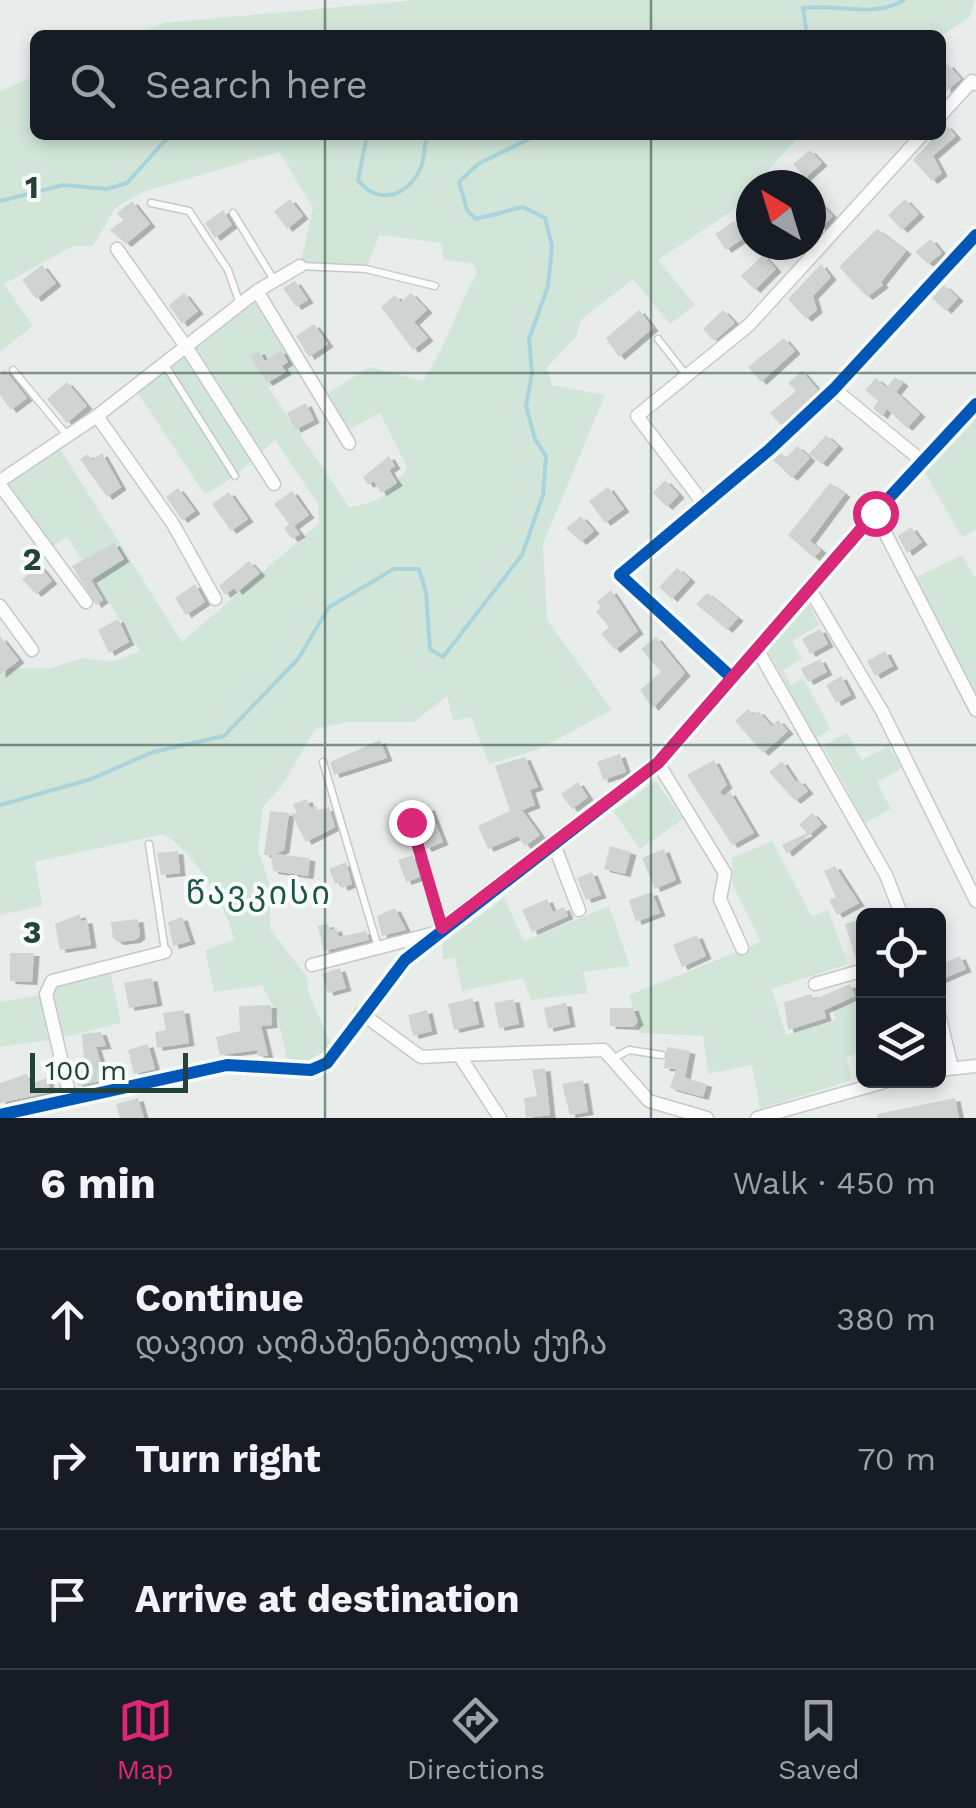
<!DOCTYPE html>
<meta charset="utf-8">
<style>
body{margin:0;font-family:"Work Sans","Noto Sans Georgian",sans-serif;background:#242831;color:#f1f3f6}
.controls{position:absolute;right:30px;bottom:30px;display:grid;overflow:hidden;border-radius:15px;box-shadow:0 5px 15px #0003}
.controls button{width:90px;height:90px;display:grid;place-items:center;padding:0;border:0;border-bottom:2px solid #363941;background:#171b24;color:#f1f3f6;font:50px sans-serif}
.compass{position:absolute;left:736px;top:170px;width:90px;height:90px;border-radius:50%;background:#171b24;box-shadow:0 5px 15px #0003;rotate:322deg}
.scale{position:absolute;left:30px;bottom:25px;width:158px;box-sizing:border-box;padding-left:10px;border:5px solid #24423a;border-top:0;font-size:28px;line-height:35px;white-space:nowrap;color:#24423a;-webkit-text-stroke:8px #f7fbf9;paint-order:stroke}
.stop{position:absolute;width:30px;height:30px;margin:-22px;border:8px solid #db2777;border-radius:50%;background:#fff}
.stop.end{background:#db2777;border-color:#fff;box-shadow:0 2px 10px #0008}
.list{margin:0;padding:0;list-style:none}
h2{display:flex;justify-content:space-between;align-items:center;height:130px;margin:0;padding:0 40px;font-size:42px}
h2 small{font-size:32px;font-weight:400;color:#9ea1a6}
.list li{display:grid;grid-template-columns:65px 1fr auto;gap:30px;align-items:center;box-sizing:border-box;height:140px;padding:0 40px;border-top:2px solid #363941}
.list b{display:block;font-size:38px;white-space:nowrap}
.list p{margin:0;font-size:32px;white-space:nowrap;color:#9ea1a6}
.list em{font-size:32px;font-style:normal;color:#9ea1a6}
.icon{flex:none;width:55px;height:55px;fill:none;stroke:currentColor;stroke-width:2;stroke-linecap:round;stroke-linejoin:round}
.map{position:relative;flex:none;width:976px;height:1118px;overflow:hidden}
.search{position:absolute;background:#171b24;box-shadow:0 5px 15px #0003;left:30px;right:30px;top:30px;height:110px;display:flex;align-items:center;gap:25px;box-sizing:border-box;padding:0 35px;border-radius:15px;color:#9ea1a6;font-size:38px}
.sheet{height:550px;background:#171b24}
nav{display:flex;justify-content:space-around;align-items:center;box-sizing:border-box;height:140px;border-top:2px solid #363941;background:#171b24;font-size:28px;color:#9ea1a6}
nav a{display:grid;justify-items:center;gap:5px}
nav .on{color:#db2777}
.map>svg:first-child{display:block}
.green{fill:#d1e6d8}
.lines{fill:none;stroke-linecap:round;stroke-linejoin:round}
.stream{stroke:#a9d4db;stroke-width:4}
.building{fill:#cfd4d2;filter:url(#shadow)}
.service-casing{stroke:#c5cac8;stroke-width:9}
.minor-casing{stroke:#c5cac8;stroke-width:15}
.tertiary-casing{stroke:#c5cac8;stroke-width:18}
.service{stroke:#fcfcfc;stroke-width:6}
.minor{stroke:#fcfcfc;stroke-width:12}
.tertiary{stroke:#fcfcfc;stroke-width:15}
.cycleway-casing{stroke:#f7fbf9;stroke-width:19}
.cycleway{stroke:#0057b8;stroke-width:12}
.route{stroke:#db2777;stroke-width:12}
.grid{fill:none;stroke:#24423a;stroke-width:2.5;stroke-opacity:0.55}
.labels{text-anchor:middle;stroke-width:8;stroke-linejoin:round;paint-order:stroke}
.neighbourhood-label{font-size:32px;letter-spacing:2.5px;fill:#1f5548;stroke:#f7fbf9}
.grid-label{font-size:32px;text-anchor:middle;font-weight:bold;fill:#24423a;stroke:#f7fbf9;stroke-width:8;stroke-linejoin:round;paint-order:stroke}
</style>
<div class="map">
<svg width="976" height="1118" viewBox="0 0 976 1118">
<defs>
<filter id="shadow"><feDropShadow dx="5.5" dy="3" stdDeviation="0" flood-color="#0004"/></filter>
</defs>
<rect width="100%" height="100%" fill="#e8edeb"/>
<!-- green -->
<path class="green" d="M416,0H975L970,17L941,36L135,35L164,23Z
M35,76V135H800L732,211L658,260L695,305L670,324L633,279L581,320L576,337L547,367L552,385L605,395L543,544L547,620L612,710L537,750L489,764L471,717L453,721L447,696L414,722H347L315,729L284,783L263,807L258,850L270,885V929L307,977L308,991L332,1047L309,1060L288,1063L277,1014L262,985L214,992L205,950L234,940C226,904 195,853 163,834L35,862L42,906L0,915V668H51L82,658L112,662L140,651L67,537L51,547L2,485L57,444L182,642L319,523L318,504L275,440L235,476L205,495L134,387L257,291L303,367L268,387L349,507C378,503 393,493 407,467L380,413L342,433L321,398L369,367L423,381C446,346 457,309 477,272L472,263L444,260L441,243L379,235L366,269L300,266L313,208L279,152L143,192L115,208L93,246H73L4,284L33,326L0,352V91Z
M976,410V529L962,537L922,468Z
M962,555L976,579V704L914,578Z
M808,602L820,625L792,641L802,659L783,670L791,685L803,678L831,729L816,738L766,648Z
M847,733L862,760L889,746L902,768L877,782L891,809L865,823L823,746Z
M656,781L683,819L640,849L613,811Z
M772,841L812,917L828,909L848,964L772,989L786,1035L836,1020L832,1007L863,1000V1052L846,1057L852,1080L760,1109L752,1065L708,1074L703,1036L640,1033L629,995L761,942L733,886L732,858Z
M504,898L524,941L609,906L630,966L583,972L588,993L531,1000L523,978L462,991L455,958L443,959L442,943Z
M109,965L121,1023L56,1039L0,1047V1002L46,994L52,981Z"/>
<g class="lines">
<!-- stream -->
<path class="stream" d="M807,35L803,8C838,3 873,19 904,0
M367,135L358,180C378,206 408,197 421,167C425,158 424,145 427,135
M0,201L63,185L107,189L127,183L170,135
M0,805L91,779L153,752L224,736L298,659L329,607L394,569H419L426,592L430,649L443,657L522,555L543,495L546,456L535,439L526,406L532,373L529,339L548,286L552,246L545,218L523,207L476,219L467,210L459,182L478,164L537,135"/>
</g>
<!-- building -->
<path class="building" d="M948,64L961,79L946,91L941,70Z
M946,125L956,136L933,156L942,173L932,181L913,160Z
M810,150L822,163L805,178L793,164Z
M815,198L833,216L821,228L811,219Z
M290,199L303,216L287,229L274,211Z
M905,199L919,214L902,230L888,215Z
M132,201L150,224L126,244L110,230L123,220L117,213Z
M223,210L232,225L215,238L205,223Z
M734,221L745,237L726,250L715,234Z
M877,229L906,251L881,282L883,285L867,297L839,267Z
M931,239L942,253L928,264L915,252Z
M763,255L776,269L755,290L741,276Z
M821,264L831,277L813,296L817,310L806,319L788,299Z
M42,265L56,283L36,299L22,280Z
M295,281L308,300L296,307L283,288Z
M944,285L958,298L946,311L932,298Z
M184,293L198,311L182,324L169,305Z
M411,293L427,310L414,322L428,338L413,350L381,307L395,295L401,302Z
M639,310L653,328L619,357L606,338Z
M723,310L735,323L714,341L703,329Z
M314,324L328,344L309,357L296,336Z
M784,338L795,351L761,382L748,367Z
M281,350L288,362L282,366L286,372L267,383L250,356L259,351L265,361Z
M5,370L27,398L11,410L0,395V374Z
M802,371L818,390L781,425L770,413L796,391L788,383Z
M895,377L903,383L896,392L920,414L907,428L887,409L882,416L873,408L878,401L865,390L876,378L887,388Z
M67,382L87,406L67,423L47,399Z
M306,403L314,420L295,430L287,413Z
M826,435L838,446L822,464L809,454Z
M797,446L810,458L792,478L773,460L781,453L786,458Z
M102,453L121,487L107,497L80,459L88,454L92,460Z
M389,456L395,466L389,470L397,483L381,493L374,481L368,485L363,477Z
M665,480L679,495L667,507L653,493Z
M830,483L845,494L810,541L821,550L814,558L788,535Z
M608,487L624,509L605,523L589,501Z
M178,488L195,511L182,520L166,497Z
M292,491L309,515L294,526L300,534L292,539L284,528L289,524L274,504Z
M229,492L248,519L231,531L212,504Z
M581,516L594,531L581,542L566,528Z
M911,527L922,542L907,553L898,536Z
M114,543L124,559L91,580L103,600L96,605L72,566Z
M249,561L260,573L237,592L234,588L225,595L219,586Z
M39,565L52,581L36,594L22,579Z
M677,568L690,579L672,599L659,587Z
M195,584L205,602L186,615L175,598Z
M611,590L638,631L615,650L601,634L609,627L596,612L601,607L597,602Z
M707,593L738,618L727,630L696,604Z
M118,619L129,642L109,653L98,630Z
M820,629L828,644L810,654L802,639Z
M0,636L19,660L0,675Z
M656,637L685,673L653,708L640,690L661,672L641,649Z
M885,651L893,666L875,676L867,661Z
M820,659L827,672L808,682L801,669Z
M841,676L851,695L836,703L826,685Z
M748,709L753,715L758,711L772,726L778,720L788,731L763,753L735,721Z
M380,740L387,758L334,775L330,762Z
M620,754L626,772L603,780L597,762Z
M525,757L538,787L530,790L535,805L522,810L540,835L525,846L518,836L488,849L478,826L510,811L495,766Z
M714,760L727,785L720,792L723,796L730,792L754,833L732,845L687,775Z
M782,761L796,782L799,780L808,791L795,801L769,772Z
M578,782L588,797L572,809L561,794Z
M307,799L310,808L316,806L318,811L329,807L335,827L306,842L291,813L297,814L293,804Z
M429,807L443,842L426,849L411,814Z
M270,811L289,813L284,850L275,854L310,858L308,876L273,871L271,855H264Z
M812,813L822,824L787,854L782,845L807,833L799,825Z
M610,846L631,852L625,874L604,869Z
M664,849L676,880L655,889L642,858Z
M178,851L180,873L161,875L157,853Z
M413,855L420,877L406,882L398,860Z
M346,862L352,884L342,888L340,882L335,884L329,869Z
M835,866L859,903L837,915L829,900L836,897L824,871Z
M592,872L601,895L586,900L577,878Z
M652,892L660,913L636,922L629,900Z
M547,899L553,912L564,907L568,916L532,932L522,910Z
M395,908L406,930L382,936L377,916Z
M80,914L81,921L87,920L91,945L60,950L55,924Z
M182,917L190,941L173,946L168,922Z
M138,919L140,936L135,940L118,942L113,938L111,922Z
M860,920L864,960L857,962L845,924Z
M328,924L330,930L336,928L339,937L366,931L369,940L324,951L318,926Z
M697,935L706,956L682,967L673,945Z
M10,953H34L32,982L10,981Z
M960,956L966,969L938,981L944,963Z
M340,968L346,988L328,993L322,974Z
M152,978L157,1003L129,1008L124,983Z
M850,984L855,996L824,1010L826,1018L788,1030L784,1002L812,994L813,1000Z
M473,998L479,1024L454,1030L448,1004Z
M514,999L519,1024L499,1028L494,1003Z
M566,1003L570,1024L548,1029L544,1008Z
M271,1005L272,1025L261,1026L268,1056H258L257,1050L220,1055L216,1037L240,1031L239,1006Z
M610,1008H633L638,1022L633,1027L610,1026Z
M184,1010L189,1043L157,1048L155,1032L166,1030L163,1013Z
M427,1010L432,1031L413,1036L408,1015Z
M101,1032L106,1046L96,1047L106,1080L78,1086L73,1065L84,1059L82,1034Z
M148,1044L155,1069L134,1074L128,1050Z
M667,1047L690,1051L685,1078L707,1084L703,1097L670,1088L676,1069L664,1068Z
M545,1068L550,1115L526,1118L524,1098L537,1096L532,1070Z
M27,1074L30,1084L47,1078L51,1092L0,1103V1083Z
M583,1080L588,1112L570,1115L562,1084Z
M138,1098L144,1118H120L116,1104Z
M955,1098L959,1118H877V1114Z"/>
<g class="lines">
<defs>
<path id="service" d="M151,203L189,211L228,270L240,304
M233,213L274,280
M301,266L366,269L435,286
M658,339L687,376
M165,365L235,476
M13,370L66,434
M323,762L378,947
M411,823L442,926
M149,844L165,951
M614,1058L629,1050L662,1055"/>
<path id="minor" d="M941,115L972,81L976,84
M117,249L187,348L274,484
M257,291L349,443
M834,389L922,461
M97,416L173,524L215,599
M0,481L97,416L257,291L300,266
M0,485L86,602
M703,503L637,416L749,325L922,135
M875,513L976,710
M809,588L882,711L976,901
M0,606L32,650
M756,647L886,875L902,916
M731,677L620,575L769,450L834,389L976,235
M658,763L725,873L720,899L742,948
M553,842L579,910
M312,965L435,933
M815,984L864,970
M938,1010L952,1068
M361,1013L421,1057L459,1055L500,1118
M459,1055L604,1050L649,1101L707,1118
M938,1070L976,1066
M70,1097L46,994L52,981L165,952
M757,1118L891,1080"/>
<path id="tertiary" d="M0,1115L227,1065L311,1070L327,1063L405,960L658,763L875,513L976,404"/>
</defs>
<!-- service casing -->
<use href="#service" class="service-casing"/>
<!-- minor casing -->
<use href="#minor" class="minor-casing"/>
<!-- tertiary casing -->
<use href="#tertiary" class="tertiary-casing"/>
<!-- service -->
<use href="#service" class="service"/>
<!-- minor -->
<use href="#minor" class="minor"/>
<!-- tertiary -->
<use href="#tertiary" class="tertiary"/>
<defs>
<path id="cycleway" d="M731,677L620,575L769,450L834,389L976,235
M0,1115L227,1065L311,1070L327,1063L405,960L658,763L875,513L976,404"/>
</defs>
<!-- cycleway casing -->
<use href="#cycleway" class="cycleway-casing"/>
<!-- cycleway -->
<use href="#cycleway" class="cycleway"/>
</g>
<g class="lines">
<!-- route -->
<path class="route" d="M411,822L442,928L658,763L875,513"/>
</g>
<!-- grid -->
<path class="grid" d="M325,0V35M651,0V35M325,135V1118M651,135V1118M0,373H976M0,745H976"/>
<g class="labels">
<!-- neighbourhood labels -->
<g class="neighbourhood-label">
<text x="259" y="904">წავკისი</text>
</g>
</g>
<g class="grid-label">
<text x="32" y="198">1</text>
<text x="32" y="570">2</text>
<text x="32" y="943">3</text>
</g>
</svg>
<div class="controls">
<button><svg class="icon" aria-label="locate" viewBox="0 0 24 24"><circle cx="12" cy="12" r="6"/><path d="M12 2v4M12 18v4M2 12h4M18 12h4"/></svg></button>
<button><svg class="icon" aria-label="layers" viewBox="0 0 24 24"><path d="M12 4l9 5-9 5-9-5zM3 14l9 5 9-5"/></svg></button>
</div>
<svg class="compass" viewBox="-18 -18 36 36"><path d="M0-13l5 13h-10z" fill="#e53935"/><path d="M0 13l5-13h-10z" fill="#9ea1a6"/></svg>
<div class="scale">100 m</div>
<div class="stop" style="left:875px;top:513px"></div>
<div class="stop end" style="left:411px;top:822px"></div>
<div class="search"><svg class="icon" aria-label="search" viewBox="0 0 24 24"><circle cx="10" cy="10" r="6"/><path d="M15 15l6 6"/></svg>Search here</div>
</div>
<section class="sheet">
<h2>6 min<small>Walk · 450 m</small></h2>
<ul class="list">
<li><svg class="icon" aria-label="ahead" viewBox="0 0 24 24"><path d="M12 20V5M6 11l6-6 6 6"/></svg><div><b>Continue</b><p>დავით აღმაშენებელის ქუჩა</p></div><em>380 m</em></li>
<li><svg class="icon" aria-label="right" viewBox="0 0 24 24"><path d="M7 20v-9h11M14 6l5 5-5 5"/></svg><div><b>Turn right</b></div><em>70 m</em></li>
<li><svg class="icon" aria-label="arrive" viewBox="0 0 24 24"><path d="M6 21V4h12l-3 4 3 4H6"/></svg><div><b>Arrive at destination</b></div></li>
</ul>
</section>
<nav>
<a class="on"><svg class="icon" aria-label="map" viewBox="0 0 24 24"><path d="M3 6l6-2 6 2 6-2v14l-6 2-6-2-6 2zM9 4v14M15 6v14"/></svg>Map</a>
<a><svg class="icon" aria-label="directions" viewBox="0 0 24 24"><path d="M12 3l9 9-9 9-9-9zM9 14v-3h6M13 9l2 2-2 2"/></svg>Directions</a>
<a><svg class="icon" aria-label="saved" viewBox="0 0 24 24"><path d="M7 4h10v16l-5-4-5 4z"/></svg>Saved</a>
</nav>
